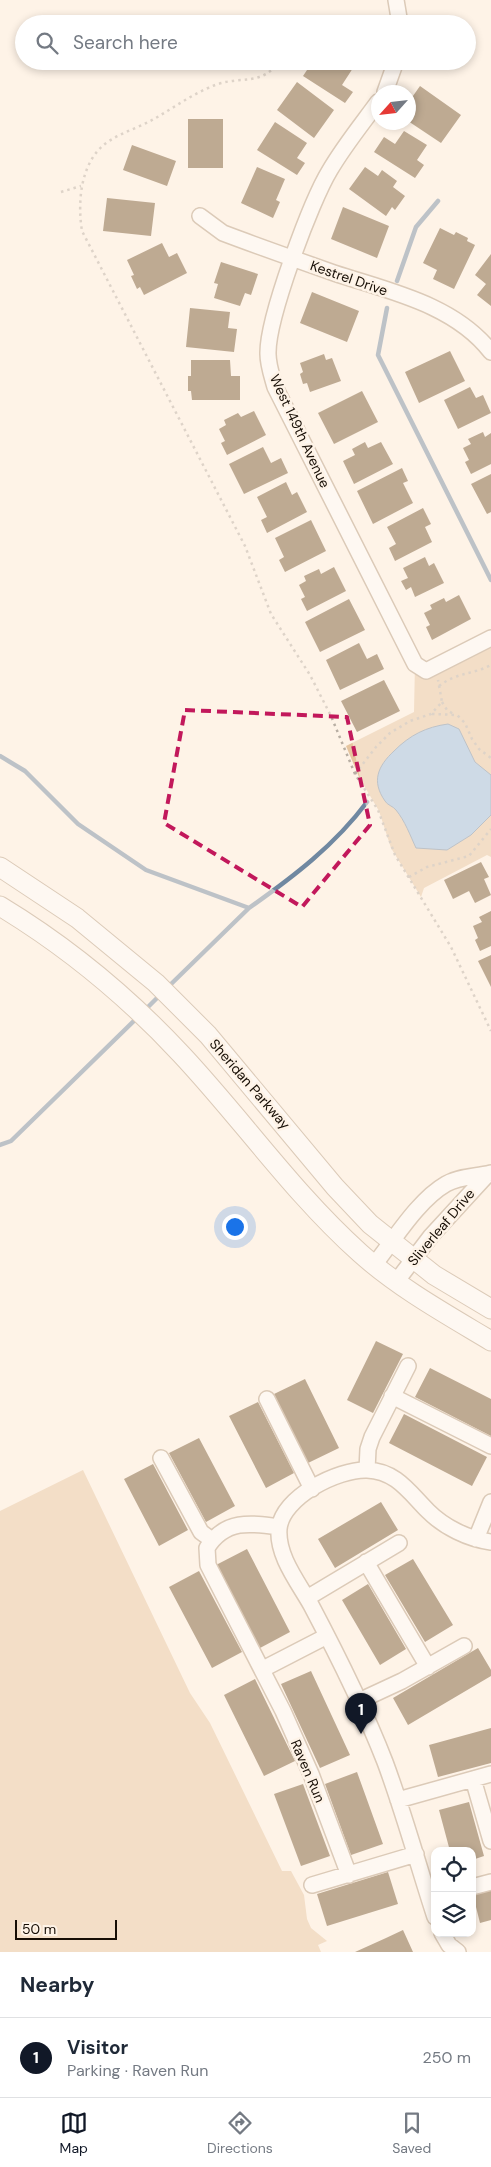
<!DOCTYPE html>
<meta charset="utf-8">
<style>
body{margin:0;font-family:"DM Sans",sans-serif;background:#f2f2f3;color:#1f2937}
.controls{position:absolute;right:15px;bottom:15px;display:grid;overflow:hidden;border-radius:10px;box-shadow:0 2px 8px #0003}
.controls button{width:45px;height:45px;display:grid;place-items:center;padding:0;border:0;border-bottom:1px solid #e0e1e3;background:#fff;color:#1f2937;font:25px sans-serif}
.compass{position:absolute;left:371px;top:85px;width:45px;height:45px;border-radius:50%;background:#fff;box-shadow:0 2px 8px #0003;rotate:243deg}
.scale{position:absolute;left:15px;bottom:12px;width:102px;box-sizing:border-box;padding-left:5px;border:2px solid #170e05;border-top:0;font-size:14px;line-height:18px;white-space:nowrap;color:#170e05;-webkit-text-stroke:4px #fef3e7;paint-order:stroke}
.you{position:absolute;left:234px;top:1226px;width:18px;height:18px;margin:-12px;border:4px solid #fff;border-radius:50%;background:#1a73e8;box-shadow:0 0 0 8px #1a73e833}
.badge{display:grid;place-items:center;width:32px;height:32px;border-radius:50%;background:#111827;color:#fff;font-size:16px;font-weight:700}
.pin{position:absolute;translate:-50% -41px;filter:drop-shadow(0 1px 2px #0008)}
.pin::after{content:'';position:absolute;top:26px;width:18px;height:15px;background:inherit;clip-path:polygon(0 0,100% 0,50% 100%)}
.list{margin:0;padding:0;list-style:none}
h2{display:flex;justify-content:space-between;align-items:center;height:65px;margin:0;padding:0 20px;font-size:21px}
h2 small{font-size:16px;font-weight:400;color:#747a83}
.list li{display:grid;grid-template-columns:32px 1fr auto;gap:15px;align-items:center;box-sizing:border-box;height:80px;padding:0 20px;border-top:1px solid #e0e1e3}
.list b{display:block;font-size:19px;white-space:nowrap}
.list p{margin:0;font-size:16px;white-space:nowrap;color:#747a83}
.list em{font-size:16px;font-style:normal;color:#747a83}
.icon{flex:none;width:28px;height:28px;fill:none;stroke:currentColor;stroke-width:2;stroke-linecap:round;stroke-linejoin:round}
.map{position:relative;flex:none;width:491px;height:1952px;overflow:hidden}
.search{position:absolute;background:#fff;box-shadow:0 2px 8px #0003;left:15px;right:15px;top:15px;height:55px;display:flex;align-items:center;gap:12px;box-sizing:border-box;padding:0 18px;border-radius:28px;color:#747a83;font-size:19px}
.sheet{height:145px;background:#fff}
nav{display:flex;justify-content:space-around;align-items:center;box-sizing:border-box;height:70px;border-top:1px solid #e0e1e3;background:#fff;font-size:14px;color:#747a83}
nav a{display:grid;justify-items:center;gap:2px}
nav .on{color:#111827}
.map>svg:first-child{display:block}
.green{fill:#e6c59f}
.water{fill:#96bde4;stroke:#7088a1}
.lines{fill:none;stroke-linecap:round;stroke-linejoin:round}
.stream{stroke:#7088a1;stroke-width:4.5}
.building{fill:#72522b}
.minor-casing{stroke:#b39a7e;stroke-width:18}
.major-casing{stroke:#b39a7e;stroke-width:21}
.path{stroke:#b8aea3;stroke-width:2.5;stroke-dasharray:2.5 4;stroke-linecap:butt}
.minor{stroke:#fff;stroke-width:15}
.major{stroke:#fff;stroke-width:19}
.marked{fill:none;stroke:#c2185b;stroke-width:4;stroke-dasharray:10 6;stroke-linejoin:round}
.labels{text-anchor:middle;stroke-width:5;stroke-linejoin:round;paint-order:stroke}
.street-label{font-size:14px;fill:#170e05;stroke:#fef3e7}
</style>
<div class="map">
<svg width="491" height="1952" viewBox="0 0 491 1952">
<rect width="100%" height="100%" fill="#fef3e7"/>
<!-- green -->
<path class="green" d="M491,638V857L487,855L424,888L421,897L391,848L379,811L359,777L346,746L414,712L415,664L426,671Z
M83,1470L190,1693L210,1723L282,1871H291L304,1895L307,1919L311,1928L327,1941L318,1945L321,1952H0V1511Z"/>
<!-- water -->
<path class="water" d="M448,724L459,729L475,762L491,775V815L471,835L447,850L416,848C410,835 405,821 396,810C393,806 387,805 385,801C371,781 378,766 394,751C410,735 426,727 448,724Z"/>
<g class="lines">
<!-- stream -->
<path class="stream" d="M397,281L416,227L438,201
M387,308L378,355L491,580
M0,756L25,771L78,824L146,870L249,908C293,877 335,845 367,802
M168,987L249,908
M145,1010L161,994
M0,1145L11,1141L138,1017"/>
</g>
<!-- building -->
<path class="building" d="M313,61H343L353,68L342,85L353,92L345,103L303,76Z
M297,82L334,110L314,138L277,110Z
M420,86L461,115L441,143L408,121V103Z
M188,119H223V168H188Z
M275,122L307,143L297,158L305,163L297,175L257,150Z
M404,131L427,145L417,160L424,165L415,178L374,152L384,137L395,144Z
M132,145L176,161L167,186L123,170Z
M257,167L285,179L276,200L280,202L273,218L241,203Z
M365,167L378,176L382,170L397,181L393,187L405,196L395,210L392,207L386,216L349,189Z
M107,198L155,203L151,236L103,231Z
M343,207L389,226L377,258L331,239Z
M440,228L454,235L456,232L468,238L467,241L475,245L454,289L433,279L437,270L423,263Z
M162,243L169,257L177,253L187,273L144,295L140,287L137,289L131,276L134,275L127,260Z
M491,254V306L477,295L486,284L475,275Z
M221,262L258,274L251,295L245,293L240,306L214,298L218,284L214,283Z
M312,292L359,311L347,342L300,323Z
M190,308L230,312L228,328L237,329L234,352L186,347Z
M450,351L465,381L419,403L405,372Z
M324,354L326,360L332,358L341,381L310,392L307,383L303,384L300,374L303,372L300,363Z
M191,360H230L231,376H240V400H192L191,391H188V376H191Z
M470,387L476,398L483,395L491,413L458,429L444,400Z
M362,391L378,422L334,444L318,413Z
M254,411L266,435L227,455L221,443L225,441L219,429L226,425L224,420L238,413L241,417Z
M483,432L485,437L491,433V464L471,474L465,462L469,460L463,448L471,444L468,439Z
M365,442L368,448L381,442L393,464L354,484L343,461L355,455L352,449Z
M263,447L271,463L281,458L288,473L244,494L229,464Z
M402,468L408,481L403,483L413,503L373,524L357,491Z
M491,474V512L487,514L471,484Z
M286,482L292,495L297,492L307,512L267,533L261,520L267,517L257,497Z
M423,508L431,524L425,527L432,542L395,561L389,548L396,544L387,527Z
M311,520L326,551L285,572L279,560L284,557L275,538Z
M425,557L429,566L434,563L444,583L415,597L411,587L406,590L401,581L408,578L403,568Z
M334,567L346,591L307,611L301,599L305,597L299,585L306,581L304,576L319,569L321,574Z
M459,595L471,619L432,640L426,627L430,625L424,613L432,609L430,605L444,598L446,602Z
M349,599L365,630L320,652L305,622Z
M359,643L367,659L377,654L384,669L340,690L326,660Z
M384,680L400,711L357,732L341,701Z
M481,862L489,877L484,879L491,895L475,903L469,891L453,899L444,880Z
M491,911V946L480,951L475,940L478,938L473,926L482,922L479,917Z
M491,955V987L478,961Z
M376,1341L403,1354L373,1413L347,1400Z
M430,1368L491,1399V1436L415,1397Z
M305,1379L339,1448L308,1463L274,1394Z
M258,1402L294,1473L266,1488L229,1416Z
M404,1414L487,1457L472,1486L389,1443Z
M199,1438L235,1506L206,1522L169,1453Z
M153,1464L188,1530L159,1546L124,1479Z
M381,1502L398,1530L335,1568L318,1539Z
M247,1549L290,1632L260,1648L216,1565Z
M413,1559L453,1625L425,1642L385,1575Z
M199,1571L242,1652L212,1668L169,1587Z
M368,1584L406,1649L380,1665L342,1600Z
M478,1648L491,1670V1676L408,1725L393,1698Z
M311,1671L350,1755L320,1768L281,1684Z
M255,1679L295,1761L264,1776L224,1695Z
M491,1728V1763L438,1777L429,1745Z
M357,1772L383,1844L351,1855L325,1784Z
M303,1784L330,1856L301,1866L274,1794Z
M469,1802L484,1856L472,1860V1851H450L439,1810Z
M388,1872L398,1904L327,1926L317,1894Z
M491,1890V1920L480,1923L473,1895Z
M403,1930L413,1952H355L386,1938Z"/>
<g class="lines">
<defs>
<path id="minor" d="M396,0L400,24
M385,92L396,61
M378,102C362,124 344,146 330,170C311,201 267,319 268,354C268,365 272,376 275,387L415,664L426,671L491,638
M200,216L223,233C260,247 297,260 334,273C388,291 454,304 491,352
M374,1265C394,1240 418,1200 446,1184C460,1176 476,1177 491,1173
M396,1282L431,1236L488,1174
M392,1396L491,1446
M267,1399L312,1489
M161,1458L201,1532L212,1540
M367,1470L368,1449L372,1437L408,1366
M279,1527C251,1523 225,1519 207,1548L208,1565L283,1711L311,1774L349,1875
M476,1539L491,1502
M366,1562L428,1667
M307,1598L399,1543
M263,1669L327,1636
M359,1701L402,1681L464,1646
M473,1779L491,1841
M398,1800L491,1774
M312,1885L416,1854
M472,1887L491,1882
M435,1917C418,1865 404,1813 385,1762C364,1708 338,1656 311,1605C298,1582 277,1556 279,1529C282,1497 338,1469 367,1470C396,1471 409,1492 428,1511C444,1527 468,1539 491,1542
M442,1933L449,1945L458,1952"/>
<path id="major" d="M0,867L77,918L156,983L208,1035L335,1187L370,1224L434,1275L491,1309
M0,906C66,946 128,997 181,1054C242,1119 293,1193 360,1253C399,1288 446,1314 491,1341"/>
</defs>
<!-- minor casing -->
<use href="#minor" class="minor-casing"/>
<!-- major casing -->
<use href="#major" class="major-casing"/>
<!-- path -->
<path class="path" d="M280,61C261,86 243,76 218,84C195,92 175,107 154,119C140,127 123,132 109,141C81,159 77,200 82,231L245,546L271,614L310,675L331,716L355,774L378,810L395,855L451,947L491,1031
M61,192L81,186
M439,686C457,672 472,675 491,665
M442,702L447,710L455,715
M432,714L457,715L465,723L472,739L479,749L491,758
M355,774L376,747L390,733L410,721L431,714L442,702L438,680
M409,877L427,867L469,856L491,829"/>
<!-- minor -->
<use href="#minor" class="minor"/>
<!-- major -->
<use href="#major" class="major"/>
</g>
<!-- marked area -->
<path d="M0 0H491V1952H0ZM185,710L347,717L370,825L302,907L164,823Z" fill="#fef3e7" fill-opacity=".55" fill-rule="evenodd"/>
<path class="marked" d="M185,710L347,717L370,825L302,907L164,823Z"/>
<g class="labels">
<!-- street labels -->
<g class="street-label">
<text transform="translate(349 278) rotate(19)" y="5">Kestrel Drive</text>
<text transform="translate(300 431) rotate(65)" y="5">West 149th Avenue</text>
<text transform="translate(250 1084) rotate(49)" y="5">Sheridan Parkway</text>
<text transform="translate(441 1227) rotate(-50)" y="5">Sliverleaf Drive</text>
<text transform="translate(308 1771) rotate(67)" y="5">Raven Run</text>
</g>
</g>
</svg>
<div class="controls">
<button><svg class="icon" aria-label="locate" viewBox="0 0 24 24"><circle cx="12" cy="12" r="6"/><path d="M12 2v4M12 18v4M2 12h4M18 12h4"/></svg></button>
<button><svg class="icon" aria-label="layers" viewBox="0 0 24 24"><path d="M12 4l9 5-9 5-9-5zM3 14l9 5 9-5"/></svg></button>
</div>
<svg class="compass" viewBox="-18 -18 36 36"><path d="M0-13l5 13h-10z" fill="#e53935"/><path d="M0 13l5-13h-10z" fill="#747a83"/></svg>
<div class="scale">50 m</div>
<div class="you"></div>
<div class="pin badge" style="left:361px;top:1734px">1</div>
<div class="search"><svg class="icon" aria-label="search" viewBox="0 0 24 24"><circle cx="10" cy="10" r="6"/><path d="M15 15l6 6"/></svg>Search here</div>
</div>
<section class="sheet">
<h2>Nearby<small></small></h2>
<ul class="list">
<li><span class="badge">1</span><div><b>Visitor</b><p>Parking · Raven Run</p></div><em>250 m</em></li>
</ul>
</section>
<nav>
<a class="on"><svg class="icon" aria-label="map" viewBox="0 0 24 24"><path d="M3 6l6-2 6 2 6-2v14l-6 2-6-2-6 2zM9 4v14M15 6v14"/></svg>Map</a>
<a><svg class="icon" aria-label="directions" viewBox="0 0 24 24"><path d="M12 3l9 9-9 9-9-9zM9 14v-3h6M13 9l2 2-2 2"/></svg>Directions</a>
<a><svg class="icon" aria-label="saved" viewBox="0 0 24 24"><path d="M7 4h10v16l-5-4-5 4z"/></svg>Saved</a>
</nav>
